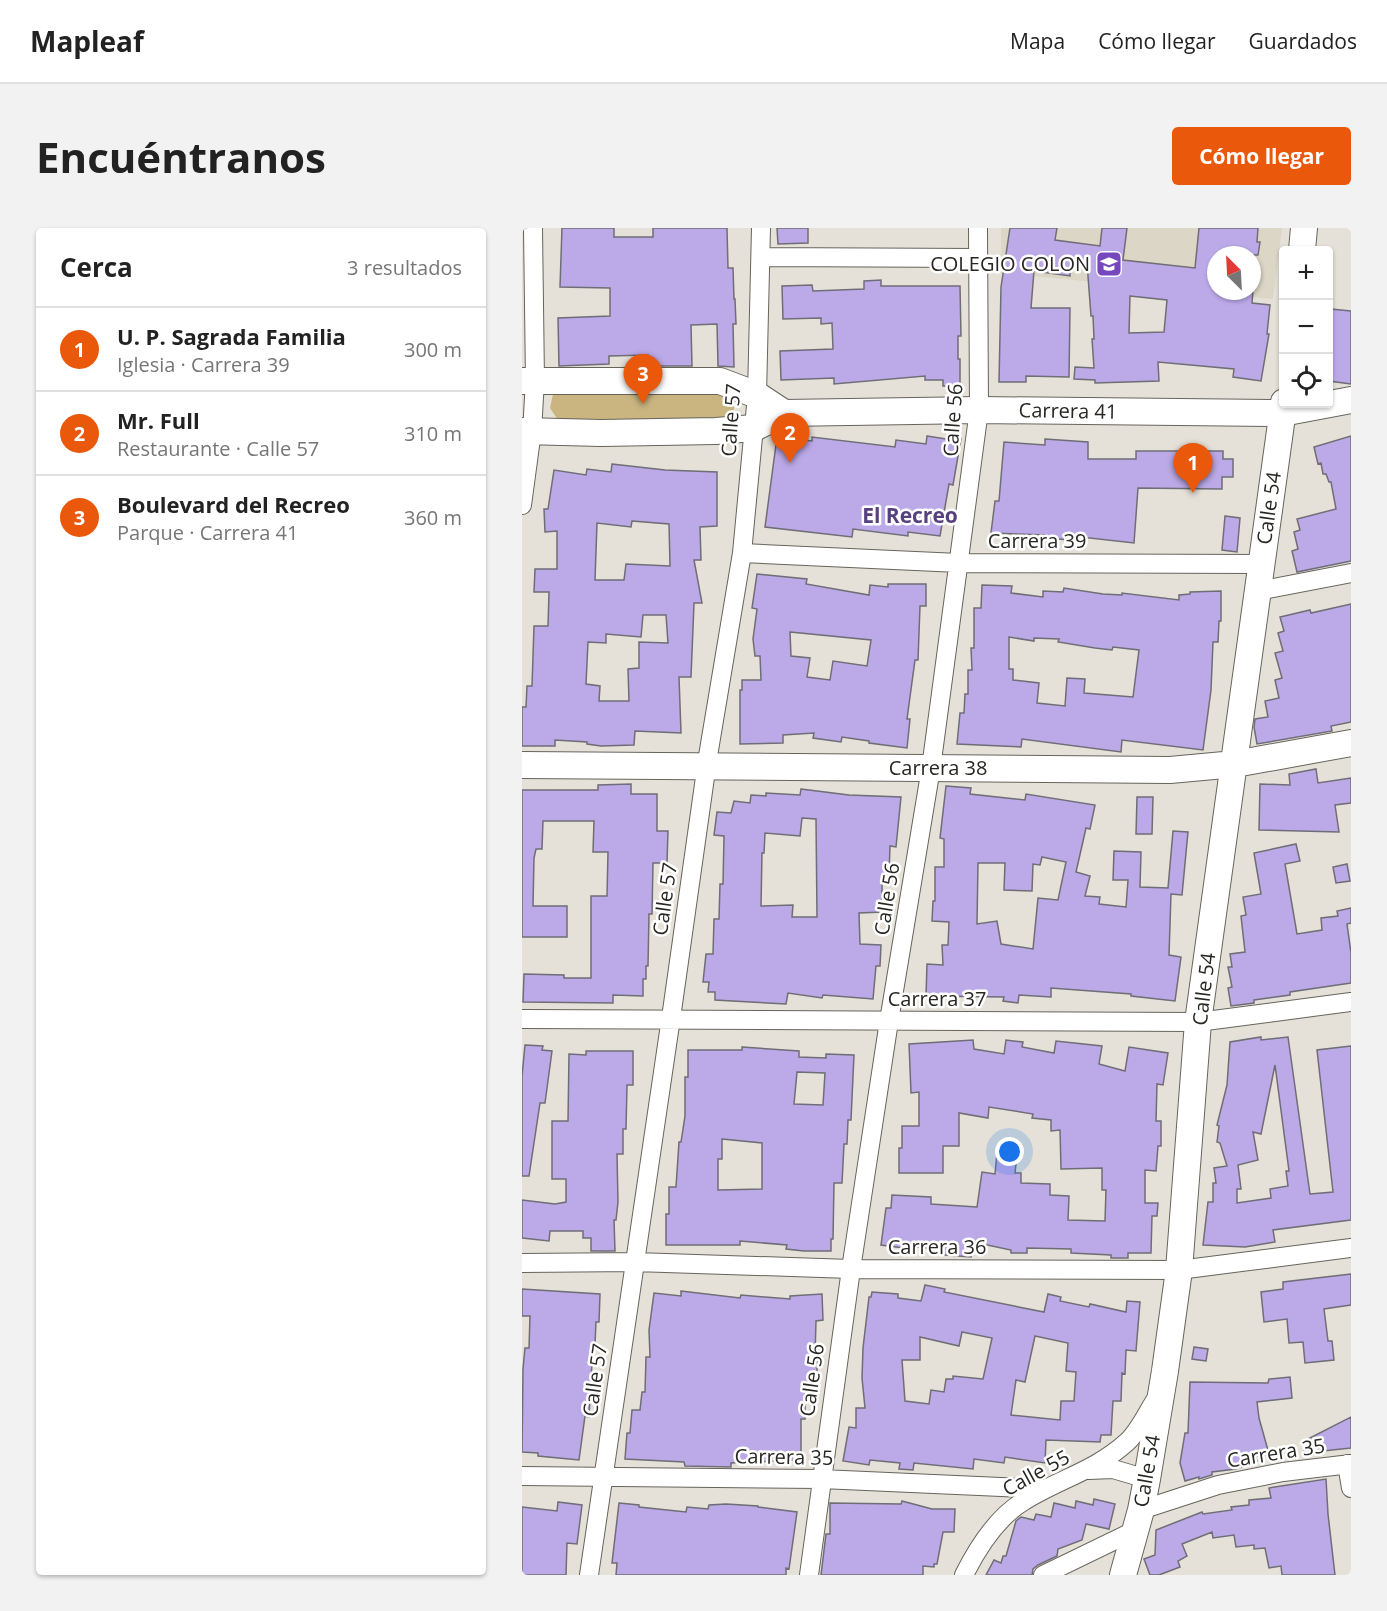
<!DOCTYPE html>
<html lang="es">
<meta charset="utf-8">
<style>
body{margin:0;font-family:"Open Sans",sans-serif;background:#f2f2f2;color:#222}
.controls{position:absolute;right:18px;top:18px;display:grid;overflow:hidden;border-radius:6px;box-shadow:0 2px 4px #0004}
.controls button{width:54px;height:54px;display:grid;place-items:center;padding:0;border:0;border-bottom:2px solid #e0e0e0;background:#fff;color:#222;font:30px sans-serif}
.compass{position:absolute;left:685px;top:18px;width:54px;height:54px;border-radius:50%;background:#fff;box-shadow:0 2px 4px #0004;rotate:336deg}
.you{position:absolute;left:488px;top:924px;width:21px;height:21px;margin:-15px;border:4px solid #fff;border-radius:50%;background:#1a73e8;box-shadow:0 0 0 9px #1a73e833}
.badge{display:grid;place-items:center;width:39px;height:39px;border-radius:50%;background:#ea580c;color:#fff;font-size:20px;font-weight:700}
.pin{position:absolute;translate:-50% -50px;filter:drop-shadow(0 2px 3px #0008)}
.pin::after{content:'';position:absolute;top:32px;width:21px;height:18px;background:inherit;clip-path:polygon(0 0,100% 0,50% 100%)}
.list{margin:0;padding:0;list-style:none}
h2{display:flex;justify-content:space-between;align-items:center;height:78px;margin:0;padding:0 24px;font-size:26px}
h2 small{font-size:20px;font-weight:400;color:#767676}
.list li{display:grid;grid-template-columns:39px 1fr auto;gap:18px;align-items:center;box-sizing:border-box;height:84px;padding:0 24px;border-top:2px solid #e0e0e0}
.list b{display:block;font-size:22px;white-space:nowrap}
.list p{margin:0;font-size:20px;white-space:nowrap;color:#767676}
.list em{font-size:20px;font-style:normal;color:#767676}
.icon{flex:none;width:33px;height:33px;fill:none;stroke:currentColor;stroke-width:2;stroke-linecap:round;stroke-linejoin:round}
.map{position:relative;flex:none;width:829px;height:1347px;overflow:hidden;border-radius:6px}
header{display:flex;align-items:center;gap:36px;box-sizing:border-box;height:84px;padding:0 30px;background:#fff;border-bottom:2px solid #e0e0e0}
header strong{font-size:28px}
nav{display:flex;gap:33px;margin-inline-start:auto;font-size:21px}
.intro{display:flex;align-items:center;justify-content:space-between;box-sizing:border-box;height:144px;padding:0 36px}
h1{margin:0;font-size:42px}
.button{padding:15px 27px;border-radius:6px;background:#ea580c;color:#fff;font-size:21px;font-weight:700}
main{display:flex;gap:36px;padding:0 36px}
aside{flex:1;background:#fff;border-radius:6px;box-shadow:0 2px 4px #0004}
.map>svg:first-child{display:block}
.built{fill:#dcd6c6;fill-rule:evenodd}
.green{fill:#cab581}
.building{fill:#bca9e8;stroke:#6f6d75;stroke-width:1.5;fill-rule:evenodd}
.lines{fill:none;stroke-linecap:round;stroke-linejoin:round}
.street-casing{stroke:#67645c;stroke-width:20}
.secondary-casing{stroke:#67645c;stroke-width:28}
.street{stroke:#fff;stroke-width:18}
.secondary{stroke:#fff;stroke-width:26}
.labels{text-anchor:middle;stroke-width:5;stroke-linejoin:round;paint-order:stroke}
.poi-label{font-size:20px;fill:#272622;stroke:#fff;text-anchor:end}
.street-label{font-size:20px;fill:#272622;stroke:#fff}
.neighbourhood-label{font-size:21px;font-weight:bold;fill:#56417e;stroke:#fff}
</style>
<header>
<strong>Mapleaf</strong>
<nav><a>Mapa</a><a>Cómo llegar</a><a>Guardados</a></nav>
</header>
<div class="intro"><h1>Encuéntranos</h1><a class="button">Cómo llegar</a></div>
<main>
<aside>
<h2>Cerca<small>3 resultados</small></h2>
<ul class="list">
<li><span class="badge">1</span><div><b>U. P. Sagrada Familia</b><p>Iglesia · Carrera 39</p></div><em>300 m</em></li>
<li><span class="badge">2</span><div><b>Mr. Full</b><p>Restaurante · Calle 57</p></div><em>310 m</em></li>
<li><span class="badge">3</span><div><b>Boulevard del Recreo</b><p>Parque · Carrera 41</p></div><em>360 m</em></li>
</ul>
</aside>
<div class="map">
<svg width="829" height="1347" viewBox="0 0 829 1347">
<rect width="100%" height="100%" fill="#e5e1d8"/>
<!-- built -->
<path class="built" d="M479,0H760L751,71L479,45ZM694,27H730V63H694Z"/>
<!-- green -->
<path class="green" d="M41,162H198L212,171V186L204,195L36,192L28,180L31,166Z"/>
<!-- building -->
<path class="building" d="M40,0H92V9H131V0H205L206,40H211L212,71H213L214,96H211L212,139L196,138L195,96L169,97L170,138H126V127L87,128V136L37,138L36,90L88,88V60L38,59Z
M255,0H286V15L256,16Z
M488,0H535L533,12L578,18L580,0H605L601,32L673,40L677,0H736L735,14H738L736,27H694V63H731L730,75L748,77L745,106H747L739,153L711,149L712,141L636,134L637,153L573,155V152L552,151L553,139L572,140L570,111H572L571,88H569L565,35H548V48L512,43L509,80H548L547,149L504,148V154H477L479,59ZM608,68L645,72L642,104L607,105Z
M359,52V58H438L439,108H436V131H438V158H421V152H403V148L312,156V150L259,152L258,123L311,121L310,95L299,96V90L261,91L260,58L290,57L291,63L342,61V53Z
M809,81L829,83V156L807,153V99Z
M405,208L424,211L425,209L439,211L431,257L427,256L418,308L386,304V308L331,301L330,309L243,299L255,209L290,213V209L373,219L374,212L404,216Z
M829,208V333L775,344L770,323L776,321L772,304L778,302L775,291L814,281L809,254H807L804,246H801L799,235L796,236L792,219Z
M523,211L566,214V231H614V223H701V231H711V249H700V261L616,260L612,315L550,308L549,312L522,310L523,307L469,305L473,273H477L482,214L523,217Z
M90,236L143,242L195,244V298L178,299L179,332H172L180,375H172L169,449H157L159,505L113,503L112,517L79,518L65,516V514L33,512V518H0V479H4L5,458H10L12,398H26L27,364H12L13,341H35V303L23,304L22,281H26L32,242L64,247L65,241L89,244ZM110,293L147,296L148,338L104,336L102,352H73L75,295L109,299ZM121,387H144L146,415L117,414V440L106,441L107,473H77L78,458L64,456L66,414L84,415V406L119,409Z
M703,288L718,290L715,324L700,322Z
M235,346L285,351L284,356L347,367L348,357L366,359V356H404V378H398L396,432H393L385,491H388L385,520L347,515V513L320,509L319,514L291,510L292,505L261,507V515L218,516V462H220V452H239L238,428H233L231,411L235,381L230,380ZM268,404L349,412L345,438L311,433L308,452L285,449L288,430L269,428Z
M460,357L490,358L489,365L521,369V363L541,364L542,360L581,366L600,367V365L657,372V367L668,366V364L699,363V393H697L696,414H691L689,462L681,522L600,512L599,524L500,511L499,519L435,516L438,485H442L443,466H446V442H450L449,420H452V380H459ZM487,409L512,413V410L537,411L536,414L573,420L590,422L591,419L617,422L611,469L562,465L563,451L545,450L543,478L515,475L517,455L491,452V441H487Z
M829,376V494L809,498L810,503L735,516L732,499L733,491L746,489L743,473L757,470L753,452L760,450L753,425L761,423L756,405L762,403L758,389L788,382L789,385Z
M794,541L796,555L829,550V575L813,577L817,604L737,602L738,556L768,557L767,546Z
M109,556V566H135V603H146L145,635H131L130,686H127L126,738H124V751H121V768L91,767V775L1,774L2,746L42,747V750H69V668H85L86,624H71L72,593H21L20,621H14L12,630L11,678H45V709H0V562H76V557Z
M424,558L449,560L448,566L503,572L504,566L573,577L568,601L564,600L554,644L568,648L563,668L578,669L577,676L604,679L606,652H591L592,623L619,624L618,659L646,660L651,603L666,604L660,667L649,666L647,727L659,729L653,773L609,768V766L529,760V769L497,767L496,775L481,773L482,769L404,768L405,736L421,737L420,717H426L427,694L410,693L411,673H413V639H422V611L418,610ZM520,629L544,634L536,672L516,670L511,721L479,716L475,693L455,696L456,635H483L482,662L510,663L511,636L518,637Z
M279,561L327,567L379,569L374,619L368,618L367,648H360V684L337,685L338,716L359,717L358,738H354L351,771L301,767L300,770L266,765L264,776L193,772V764H186L187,754H181L184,726H191L192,691H197L198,656H201L202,608L192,607L195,584L209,585L212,573L228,575L229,567L244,568V565L278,567ZM280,590L294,591L295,689H270L271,677L239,678L240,625H242L243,605L278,608Z
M615,569H631L630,606H614Z
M774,616L778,633L763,636L775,706L800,702L799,690L816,688L815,683L829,680V695L825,696L829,725V755L768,764V767L732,772V775L709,778L706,760L710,759L706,739H710L708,726L723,724L719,688L724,687L721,669L739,666L732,625Z
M825,636L828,653L814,655L811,639Z
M739,809V812L766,809L788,966L811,964L795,822L829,818V992L751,1002L753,1014L723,1019L681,1017L686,974H691V955H694L692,940L705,938L698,915L695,914L697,898L695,897L705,857L708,814ZM753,837L767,943H764L766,958L748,961L749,970L715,975V961H719L716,937L736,932L731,904L739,906Z
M451,812L452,821L482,826L484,812L501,814L500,819L532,825L534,813L580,818L577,836L603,843L607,819L646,825L641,857L635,856L634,893H639V918H636L634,943L623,942V975H636L635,988H630L629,1025H606V1030H589V1027L549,1025V1021L505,1020V1025H489V1022L451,1014L449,1029L410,1026L411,1021L382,1017L381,1020L359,1017L364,980H369L370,967L409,969V976L455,979L460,944L473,946L475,925L495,927L493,945H499V955L528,956V967L547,968L546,992L583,993L584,962H580V940L539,941L538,902L529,903V892L510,890L511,886L467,879L466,890L437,885V918H421V945H377V920H380V898H397V864L389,865L387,816Z
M3,817L21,818L20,822L30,823L23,875H18L7,948H0V848Z
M220,819L277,823V829L304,830V826L332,827L329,892H326L325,916H322L320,955H312L311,1011H309V1023H282L264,1021L265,1017L218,1013V1017H144V986H147V959H154L157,914H159L163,888V849H166V822H220ZM275,844L303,845L301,877L272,876ZM200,911L240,915V961L196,962V931H200Z
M64,823H111V857H105L104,901H101V926H95L96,974L94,992H92L93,1023H69V1010H61V1003H28L27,1013L0,1010V972L33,976L44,974V951H30V893H46L47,826L64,827Z
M829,1046V1077L802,1081L806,1113H810L812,1132L783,1135L781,1114L767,1115L765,1091L742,1094L739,1064L761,1061V1054Z
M403,1057L423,1061L422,1064L522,1084L526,1066L539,1069L538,1073L567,1079L568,1076L604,1084L605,1073L618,1074L614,1123L604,1122L603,1146L600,1145L599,1173H591L589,1207H579L578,1214L524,1212L523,1235L483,1229L482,1235L452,1231L451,1241L392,1235L391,1242L377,1241L378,1235L348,1232L347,1237L321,1233L327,1199L334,1200V1180H343L340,1150L341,1120L347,1069H349L350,1064L376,1066V1070L399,1073ZM440,1104L470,1110L461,1151L431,1148V1151H424L422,1164L409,1162L407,1176L383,1173L380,1132H398V1109L437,1118ZM513,1108L546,1115L544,1143L554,1144L552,1173H539L538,1192L489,1187L494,1152L503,1154Z
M0,1061L78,1066L77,1094H74L73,1116H71L67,1189L63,1188L57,1232L16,1228V1225L0,1224L1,1141L3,1120H7L8,1088H0Z
M159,1063L218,1070L219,1067L268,1071V1068L300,1066L301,1092L294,1093L293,1128H295V1148H286L287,1166H283V1191H279V1232L209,1235V1239L163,1238L162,1234L103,1231L105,1205H108L110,1182H118L120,1164H123L124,1129H128L127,1102L132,1065L159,1068Z
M672,1119L686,1121L684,1133L670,1131Z
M768,1149L770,1170L735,1174L737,1190L747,1226L733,1228L735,1233L714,1241L690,1244V1247L677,1251V1249L663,1253L658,1235L663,1205H666L668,1154L746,1155L747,1151Z
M829,1189V1220L782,1225V1213Z
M804,1251L806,1286L813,1347H760L759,1338L747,1340L743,1320L732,1321V1317L714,1319L712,1307L691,1310L690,1304L660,1316L665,1328L656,1333L658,1339L637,1347H628L622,1331L633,1327L634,1302L680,1284L681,1286L710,1282L709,1279L727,1277V1272L749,1270L747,1260Z
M572,1271L593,1276L587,1301L564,1296L560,1312L536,1321L535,1328L516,1337L511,1341L510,1347H464L472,1332L479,1335L481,1328H484L494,1293L499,1289L512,1292L514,1286L529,1289L532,1275L553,1280L554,1273L571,1277Z
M380,1273L410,1281H433L432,1304H421L415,1336H412V1339L401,1338V1347H299L304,1306H308V1275L379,1276Z
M36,1274L60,1277L55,1316L45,1315L44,1347H0V1279L35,1283Z
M97,1275L117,1277V1279L164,1284L165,1279L186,1281L187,1277L204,1276L236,1278V1279L275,1284L267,1341L264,1340V1347H94L95,1335H90Z"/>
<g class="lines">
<defs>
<path id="street" d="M240,29L456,30
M0,277L10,203L13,153L11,0
M220,325L437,335L739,336
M736,363L829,345
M0,791L676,794L829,774
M0,1035L113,1034L329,1041L657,1042L829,1020
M825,1236L829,1260
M567,1242L591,1241L625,1251
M0,1248L299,1251L523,1261
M619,1282L696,1257L761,1244L829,1236
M67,1347L150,783L186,528L220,325L235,167L239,0
M287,1347L329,1041L367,793L409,540L457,182L456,0
M442,1347C456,1319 475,1289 502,1273C537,1251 573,1243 605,1214C618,1202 626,1182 636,1168
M521,1347L614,1302"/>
<path id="secondary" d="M780,22L782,0
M0,153H198L235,167L262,185
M0,203L79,205L194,203L232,200L262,185L457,182L760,185L829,172
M0,537L648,542L713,536L829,515
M601,1347L619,1282L625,1251L643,1143L657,1042L676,794L762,174"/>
</defs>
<!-- street casing -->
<use href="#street" class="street-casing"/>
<!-- secondary casing -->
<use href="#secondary" class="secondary-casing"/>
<!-- street -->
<use href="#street" class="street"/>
<!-- secondary -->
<use href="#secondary" class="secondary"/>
</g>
<!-- icons -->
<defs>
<symbol id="school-square" viewBox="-11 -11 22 22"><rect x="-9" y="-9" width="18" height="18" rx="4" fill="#7747be" stroke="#fff"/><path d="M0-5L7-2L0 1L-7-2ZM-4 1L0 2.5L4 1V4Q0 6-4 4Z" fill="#fff"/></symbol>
</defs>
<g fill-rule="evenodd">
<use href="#school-square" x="572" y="21" width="30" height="30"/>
</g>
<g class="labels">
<!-- poi labels -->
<g class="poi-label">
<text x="568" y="43">COLEGIO COLON</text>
</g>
<!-- street labels -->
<g class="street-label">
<text transform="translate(546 183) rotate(1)" y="7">Carrera 41</text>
<text transform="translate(209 192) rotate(-86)" y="7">Calle 57</text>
<text transform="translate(431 192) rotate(-86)" y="7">Calle 56</text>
<text transform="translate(747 280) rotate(-82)" y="7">Calle 54</text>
<text x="515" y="320">Carrera 39</text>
<text x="416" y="547">Carrera 38</text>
<text transform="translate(143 671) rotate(-82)" y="7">Calle 57</text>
<text transform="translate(365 671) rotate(-81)" y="7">Calle 56</text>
<text transform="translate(682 761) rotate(-83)" y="7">Calle 54</text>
<text x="415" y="778">Carrera 37</text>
<text x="415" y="1026">Carrera 36</text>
<text transform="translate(73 1152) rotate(-82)" y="7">Calle 57</text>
<text transform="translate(290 1152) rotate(-82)" y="7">Calle 56</text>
<text transform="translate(754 1225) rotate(-9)" y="7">Carrera 35</text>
<text transform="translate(262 1229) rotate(1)" y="7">Carrera 35</text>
<text transform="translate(625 1243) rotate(-80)" y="7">Calle 54</text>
<text transform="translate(514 1245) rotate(-29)" y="7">Calle 55</text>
</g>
<!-- neighbourhood labels -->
<g class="neighbourhood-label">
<text x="388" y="295">El Recreo</text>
</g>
</g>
</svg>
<div class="controls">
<button>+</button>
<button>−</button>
<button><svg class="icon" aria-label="locate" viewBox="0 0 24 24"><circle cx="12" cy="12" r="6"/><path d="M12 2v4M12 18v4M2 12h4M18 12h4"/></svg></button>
</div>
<svg class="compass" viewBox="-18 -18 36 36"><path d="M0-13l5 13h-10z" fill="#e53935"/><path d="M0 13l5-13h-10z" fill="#767676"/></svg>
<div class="you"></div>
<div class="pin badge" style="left:671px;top:265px">1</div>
<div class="pin badge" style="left:268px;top:235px">2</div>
<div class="pin badge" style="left:121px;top:176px">3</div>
</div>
</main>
